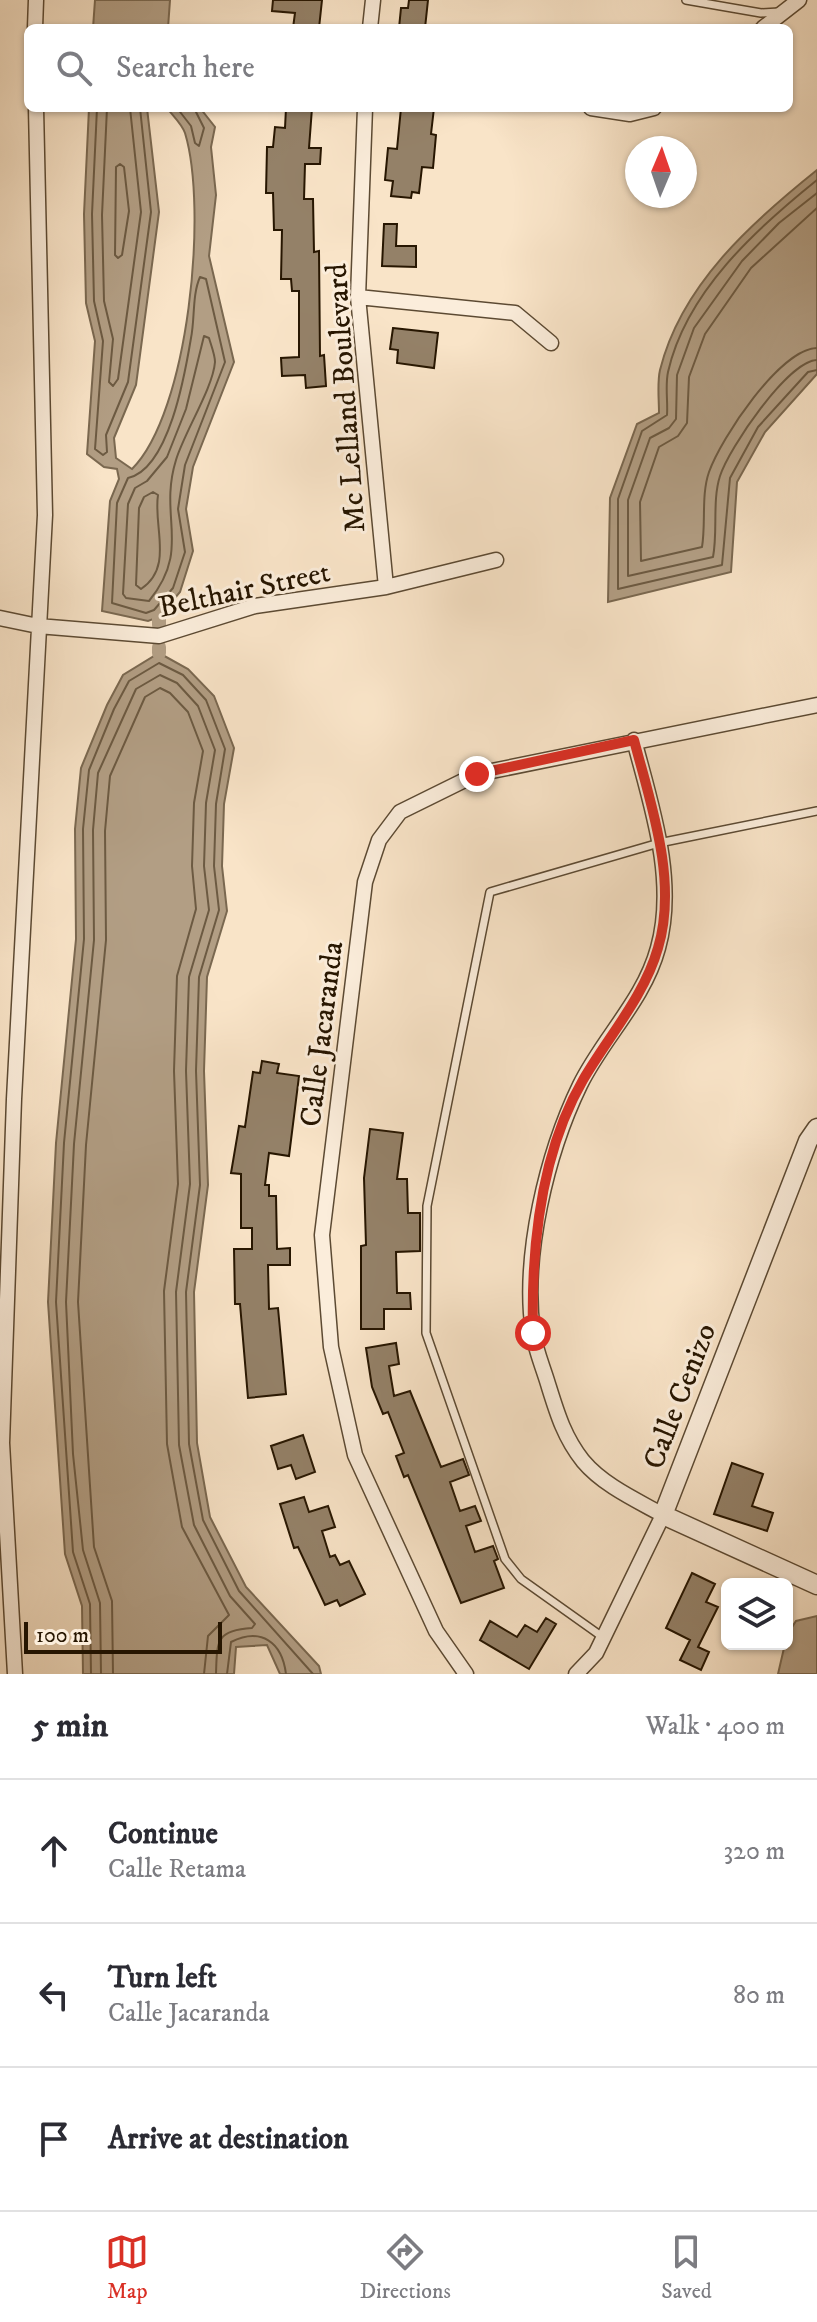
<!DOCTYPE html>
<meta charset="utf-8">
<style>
body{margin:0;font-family:"IM FELL DW Pica",serif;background:#f7f7f7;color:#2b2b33}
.controls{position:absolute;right:24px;bottom:24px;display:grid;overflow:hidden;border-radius:12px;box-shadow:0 2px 6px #0004}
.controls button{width:72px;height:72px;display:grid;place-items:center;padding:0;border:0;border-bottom:2px solid #e1e1e2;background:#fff;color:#2b2b33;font:40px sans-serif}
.compass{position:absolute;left:625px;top:136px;width:72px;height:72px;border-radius:50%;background:#fff;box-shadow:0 2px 6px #0004;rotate:2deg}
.scale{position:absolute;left:24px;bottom:20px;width:198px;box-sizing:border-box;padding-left:8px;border:4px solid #271601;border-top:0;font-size:22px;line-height:28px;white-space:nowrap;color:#271601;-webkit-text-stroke:6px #fbeddb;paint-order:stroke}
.stop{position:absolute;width:24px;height:24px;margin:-18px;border:6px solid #d93025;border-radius:50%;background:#fff}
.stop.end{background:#d93025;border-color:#fff;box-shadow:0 2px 8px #0008}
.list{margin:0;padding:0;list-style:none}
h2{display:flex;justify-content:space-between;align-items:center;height:104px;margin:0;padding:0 32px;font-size:34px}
h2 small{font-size:26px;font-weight:400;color:#7c7c81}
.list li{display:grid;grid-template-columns:52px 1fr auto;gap:24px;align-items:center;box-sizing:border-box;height:144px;padding:0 32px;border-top:2px solid #e1e1e2}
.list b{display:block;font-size:30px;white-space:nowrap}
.list p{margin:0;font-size:26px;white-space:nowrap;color:#7c7c81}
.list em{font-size:26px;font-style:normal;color:#7c7c81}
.icon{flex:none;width:44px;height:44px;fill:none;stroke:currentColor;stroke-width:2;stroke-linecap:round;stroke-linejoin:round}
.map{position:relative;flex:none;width:817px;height:1674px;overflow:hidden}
.search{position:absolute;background:#fff;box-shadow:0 2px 6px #0004;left:24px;right:24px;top:24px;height:88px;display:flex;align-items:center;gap:20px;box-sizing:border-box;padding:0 28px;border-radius:12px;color:#7c7c81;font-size:30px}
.sheet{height:536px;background:#fff}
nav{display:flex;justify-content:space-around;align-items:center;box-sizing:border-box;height:112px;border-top:2px solid #e1e1e2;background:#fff;font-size:22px;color:#7c7c81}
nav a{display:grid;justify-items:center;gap:4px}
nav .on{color:#d93025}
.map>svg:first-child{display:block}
.water{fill:#b29e84;stroke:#7a6850;stroke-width:2}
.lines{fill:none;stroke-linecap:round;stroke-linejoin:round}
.shore{stroke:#6c5a42;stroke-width:2}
.canal{stroke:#b29e84;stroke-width:14}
.building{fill:#948168;stroke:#271601;stroke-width:2}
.service-casing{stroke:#5c4a33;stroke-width:10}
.minor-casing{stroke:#5c4a33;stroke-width:17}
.tertiary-casing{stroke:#5c4a33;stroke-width:21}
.service{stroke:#fbeddb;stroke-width:7}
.minor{stroke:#fbeddb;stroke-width:14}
.tertiary{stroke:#fbeddb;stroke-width:18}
.route{stroke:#d93025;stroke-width:10}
.labels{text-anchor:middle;stroke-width:6;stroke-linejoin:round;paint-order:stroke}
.street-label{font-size:30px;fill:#271601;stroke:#fbeddb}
</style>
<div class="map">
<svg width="817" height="1674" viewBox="0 0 817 1674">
<rect width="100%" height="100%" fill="#f9e4c8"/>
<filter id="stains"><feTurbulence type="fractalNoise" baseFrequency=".0025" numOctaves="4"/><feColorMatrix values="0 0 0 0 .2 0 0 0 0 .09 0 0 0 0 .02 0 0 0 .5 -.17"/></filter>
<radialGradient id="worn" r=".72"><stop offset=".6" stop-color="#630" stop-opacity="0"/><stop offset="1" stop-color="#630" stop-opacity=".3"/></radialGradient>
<!-- water -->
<path class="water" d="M95,0H170L168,28H93Z
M89,108H147L159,212L136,385L114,438L116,458L132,469C189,412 208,209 185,133C182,124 173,116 167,108H200L215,127L211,147L216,195L209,256L234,362L193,467L186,509L193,551L180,592L159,617L148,621L102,611L110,501L119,479L117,469L104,467L87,454L95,341L86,303L84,214Z
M817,170V374L765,432L737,482L731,572L608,602L610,498L637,424L659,413C659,399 657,383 660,370C681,285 752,222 817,170Z
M159,653L188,669L214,696L234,748L224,804L222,866L227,911L207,977L204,1071L208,1185L194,1292L197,1443L210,1517L246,1587L319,1666L321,1674H280L267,1645L236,1647L234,1674H83L82,1606L65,1554L48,1302L56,1143L76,939L75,829L81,768L107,705L123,675Z
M817,1616V1674H778L787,1635L796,1621Z"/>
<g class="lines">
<!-- shore -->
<path class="shore" d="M97,108L92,214L94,301L103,341L95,449L103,455L107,452L106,435L128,382L151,212L140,108
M107,108L102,215L104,301L113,339L109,382L113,386L118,379L141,212L130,108
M177,108L191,126L195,143L199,146L204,128L194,108
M120,164L124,167L129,211L122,255L118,258L115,255L116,167Z
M817,180C756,229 686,292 668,372C665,386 668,401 667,415L642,431L618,499V589L722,565L730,478L758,427L808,372L817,370
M817,193L779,223L742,261L694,328L677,375L676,419L669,428L650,438L628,500V576L713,557C718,531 712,501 720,476C729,448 788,361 817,360
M817,208L751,268L705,334L689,377L687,423L678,436L659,447L640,502L641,561L702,547C706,523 701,495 709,472C721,438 780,349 817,348
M200,277L206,279L225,362L185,465L178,509L185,552L173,588L154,610L146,613L112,603L117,503L128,478C169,469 185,374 191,338C195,319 192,295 200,277Z
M204,336L209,338C211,345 215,355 215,362C213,388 184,433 176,460C158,518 192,548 149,601L126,598L123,594L128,504L135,488L147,481L167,457L186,409Z
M153,492L158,495C153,527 174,567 141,589L136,585L139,508L144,497Z
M91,1674L90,1604L73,1552L56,1302L64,1143L84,939L83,829L89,770L114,709L129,681L159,663L183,675L206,700L225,749L216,804L214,866L219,910L199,977L196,1071L200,1185L186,1292L189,1444L203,1520L239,1591L313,1674
M101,1674L100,1603L83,1550L73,1454L66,1302L74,1144L94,940L93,830L98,773L136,689L160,675L177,683L198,706L215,750L206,803L204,866L209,910L189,977L186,1071L190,1184L176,1292L179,1445L194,1525L230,1596L255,1624L252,1628C216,1630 217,1641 216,1674
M113,1674L112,1601L94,1547L78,1302L86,1145L106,940L105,831L110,776L145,697L160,688L170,693L188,712L203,751L194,803L192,866L196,909L177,976L174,1071L178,1184L164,1291L167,1444L182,1527L229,1615L208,1636L204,1674
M227,1674L231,1642C261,1627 282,1642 286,1674"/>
<!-- canal -->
<path class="canal" d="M159,625V617
M159,653V647"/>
</g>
<!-- building -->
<path class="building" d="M273,0H322L319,28H293L295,13L272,11Z
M409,0H428L425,28H399L401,8H408Z
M286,108H312L309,148H321L320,164H305L304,199H313L314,252L319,251L320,356L324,355L326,386L306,388L305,375L282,376L281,358L299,357V291H292L291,279H281L282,230H274L273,193H266L267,147H273L275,127L285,128Z
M401,108H434L431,134L436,135L433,168L422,167L419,193L412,192L411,198L391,196L393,181L385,180L388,148L397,149Z
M384,224H397L396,246H416V267L382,266Z
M393,328L438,333L434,368L397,363L398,350L390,349Z
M262,1061L279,1064L277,1073L299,1076L289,1156L269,1153L265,1185H269V1196H276L277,1249L290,1248V1265H268L269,1309L278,1308L286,1394L248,1398L240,1304H235L234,1249H252V1228H241V1174L231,1173L239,1126L245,1127L253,1072L260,1073Z
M370,1129L403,1133L397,1179H407L408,1213H420V1251L396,1252L397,1293H410L411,1309H384V1329H361V1246L366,1245L364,1178Z
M396,1343L399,1364L389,1366L394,1396L410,1391L441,1467L463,1459L469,1475L450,1482L460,1511L475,1506L481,1521L466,1526L475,1552L493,1546L498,1559L494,1561L504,1588L461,1603L408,1475L404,1477L396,1456L404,1453L388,1412L383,1414L372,1387L366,1348Z
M303,1435L315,1472L296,1479L291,1465L278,1469L271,1446Z
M732,1463L763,1474L752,1506L773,1513L767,1531L714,1514Z
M304,1497L309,1512L328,1506L335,1527L322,1531L330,1557L335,1555L340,1565L349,1561L365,1594L340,1606L337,1600L325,1605L298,1547L294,1548L280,1504Z
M692,1573L715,1584L706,1602L718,1607L698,1647L709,1652L701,1670L680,1660L690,1640L666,1628Z
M546,1618L556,1624L529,1669L480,1640L490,1621L517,1637L525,1625L537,1632Z"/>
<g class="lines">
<defs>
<path id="service" d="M686,0L761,13L779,12
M604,1638L521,1579L505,1559L426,1333L427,1206L490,892L659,843L817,811"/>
<path id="minor" d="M35,28L36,0
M370,28L373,0
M763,28L799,0
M365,108L358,297L386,587
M591,108L630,114L654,108
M358,297L515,313L551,343
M0,618L38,626L159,636L255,606L386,587L496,560
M15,1674L2,1443L14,1099L45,515L36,108
M466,1674L436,1631L355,1455L331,1347L322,1235L365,882L379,840L400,812L477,774L817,705
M576,1674L596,1653L663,1515C636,1500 603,1485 583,1461C564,1437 557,1413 548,1384C543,1367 535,1349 533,1332C522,1256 547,1153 580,1085C603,1038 644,1000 658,948C677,880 651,805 634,740"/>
<path id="tertiary" d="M817,1128L808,1141L663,1515L817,1585"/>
</defs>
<!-- service casing -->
<use href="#service" class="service-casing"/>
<!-- minor casing -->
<use href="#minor" class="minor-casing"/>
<!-- tertiary casing -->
<use href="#tertiary" class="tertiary-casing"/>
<!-- service -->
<use href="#service" class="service"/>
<!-- minor -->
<use href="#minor" class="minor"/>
<!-- tertiary -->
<use href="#tertiary" class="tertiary"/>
</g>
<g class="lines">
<!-- route -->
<path class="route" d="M477,774L634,740C651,805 678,881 658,948C644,997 608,1037 583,1080C540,1154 531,1249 533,1333"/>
</g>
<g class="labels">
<!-- street labels -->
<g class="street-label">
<text transform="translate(345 398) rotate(-94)" y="10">Mc Lelland Boulevard</text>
<text transform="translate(244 589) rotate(-12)" y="10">Belthair Street</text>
<text transform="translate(321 1034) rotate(-83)" y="10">Calle Jacaranda</text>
<text transform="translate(679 1396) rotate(-69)" y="10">Calle Cenizo</text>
</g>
</g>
<rect width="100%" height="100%" filter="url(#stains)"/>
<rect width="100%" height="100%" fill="url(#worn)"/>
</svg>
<div class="controls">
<button><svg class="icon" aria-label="layers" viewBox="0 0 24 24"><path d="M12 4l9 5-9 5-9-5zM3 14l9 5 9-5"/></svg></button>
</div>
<svg class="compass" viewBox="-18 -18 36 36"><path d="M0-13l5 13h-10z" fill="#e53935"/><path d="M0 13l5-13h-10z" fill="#7c7c81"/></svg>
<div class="scale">100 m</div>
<div class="stop" style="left:533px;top:1333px"></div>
<div class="stop end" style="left:477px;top:774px"></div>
<div class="search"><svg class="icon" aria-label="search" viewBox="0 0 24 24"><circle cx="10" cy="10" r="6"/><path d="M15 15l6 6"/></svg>Search here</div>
</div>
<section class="sheet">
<h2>5 min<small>Walk · 400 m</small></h2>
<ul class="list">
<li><svg class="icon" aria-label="ahead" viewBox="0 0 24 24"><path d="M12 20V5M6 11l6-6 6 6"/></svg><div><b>Continue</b><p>Calle Retama</p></div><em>320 m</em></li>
<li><svg class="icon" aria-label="left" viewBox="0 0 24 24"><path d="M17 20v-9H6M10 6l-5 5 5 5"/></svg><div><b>Turn left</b><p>Calle Jacaranda</p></div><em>80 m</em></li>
<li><svg class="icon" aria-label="arrive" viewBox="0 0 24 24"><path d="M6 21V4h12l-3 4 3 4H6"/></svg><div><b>Arrive at destination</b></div></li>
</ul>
</section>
<nav>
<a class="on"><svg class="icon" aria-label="map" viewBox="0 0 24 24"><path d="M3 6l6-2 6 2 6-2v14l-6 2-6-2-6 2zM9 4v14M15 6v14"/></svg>Map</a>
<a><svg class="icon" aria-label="directions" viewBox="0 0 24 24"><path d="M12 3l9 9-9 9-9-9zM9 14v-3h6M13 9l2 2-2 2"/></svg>Directions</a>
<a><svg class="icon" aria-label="saved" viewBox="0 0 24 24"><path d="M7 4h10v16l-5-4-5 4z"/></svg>Saved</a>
</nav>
